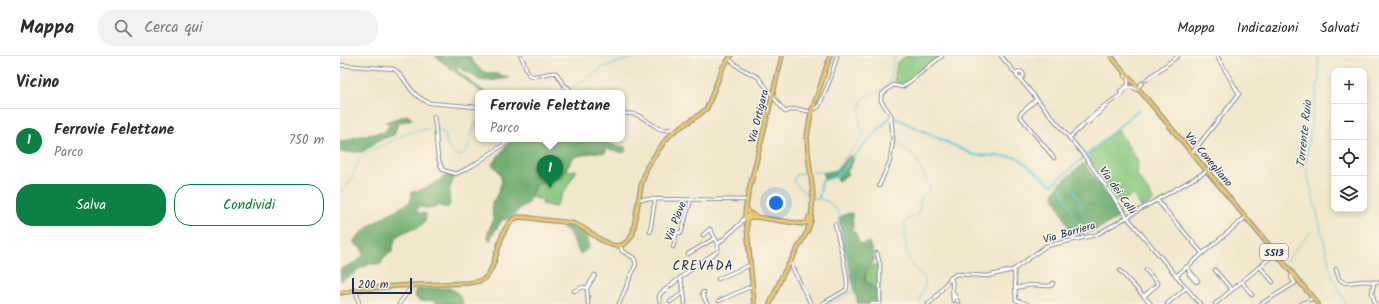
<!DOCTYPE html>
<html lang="it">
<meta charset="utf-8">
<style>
body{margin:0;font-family:Kalam,sans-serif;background:#f2f2f3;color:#2b2b33}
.controls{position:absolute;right:12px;top:12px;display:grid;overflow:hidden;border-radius:8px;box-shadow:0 2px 6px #0003}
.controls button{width:36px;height:36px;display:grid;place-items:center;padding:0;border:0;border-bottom:1px solid #e1e1e2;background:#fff;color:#2b2b33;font:20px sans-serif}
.scale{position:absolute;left:12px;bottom:10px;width:60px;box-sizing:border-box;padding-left:4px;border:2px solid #1b2f5e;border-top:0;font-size:11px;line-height:14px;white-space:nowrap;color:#1b2f5e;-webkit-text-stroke:3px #fcf5e5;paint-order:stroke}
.you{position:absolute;left:436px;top:147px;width:14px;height:14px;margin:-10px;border:3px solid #fff;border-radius:50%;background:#1a73e8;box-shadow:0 0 0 6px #1a73e833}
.badge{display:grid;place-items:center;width:26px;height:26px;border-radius:50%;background:#0b8043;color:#fff;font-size:13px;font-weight:700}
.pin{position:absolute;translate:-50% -33px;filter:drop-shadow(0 1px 2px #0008)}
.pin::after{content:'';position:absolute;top:21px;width:14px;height:12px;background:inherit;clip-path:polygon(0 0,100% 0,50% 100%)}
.popup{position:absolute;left:135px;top:34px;width:150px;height:52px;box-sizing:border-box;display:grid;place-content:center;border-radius:8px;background:#fff;filter:drop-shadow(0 1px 3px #0005);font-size:13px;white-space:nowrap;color:#7c7c81}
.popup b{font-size:15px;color:#2b2b33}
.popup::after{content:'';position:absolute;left:50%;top:100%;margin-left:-8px;border:8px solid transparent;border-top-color:#fff}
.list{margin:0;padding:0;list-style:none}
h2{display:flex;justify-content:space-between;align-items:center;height:52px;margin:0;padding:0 16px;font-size:17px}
h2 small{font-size:13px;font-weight:400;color:#7c7c81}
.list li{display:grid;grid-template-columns:26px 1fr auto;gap:12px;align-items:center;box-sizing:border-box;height:64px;padding:0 16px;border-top:1px solid #e1e1e2}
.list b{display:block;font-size:15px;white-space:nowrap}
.list p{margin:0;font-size:13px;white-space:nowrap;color:#7c7c81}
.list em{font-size:13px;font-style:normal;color:#7c7c81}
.actions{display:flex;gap:8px;padding:12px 16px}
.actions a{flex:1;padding:9px 0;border:1px solid #0b8043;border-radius:16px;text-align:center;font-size:14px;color:#0b8043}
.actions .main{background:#0b8043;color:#fff}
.icon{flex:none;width:22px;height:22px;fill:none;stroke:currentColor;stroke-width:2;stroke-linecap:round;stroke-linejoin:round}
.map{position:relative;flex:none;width:1039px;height:248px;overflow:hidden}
header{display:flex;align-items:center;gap:24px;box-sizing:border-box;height:56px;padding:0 20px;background:#fff;border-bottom:1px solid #e1e1e2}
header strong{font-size:19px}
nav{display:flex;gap:22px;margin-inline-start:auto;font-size:14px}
.search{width:280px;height:36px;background:#f2f2f3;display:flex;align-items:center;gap:10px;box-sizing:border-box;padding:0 14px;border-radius:16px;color:#7c7c81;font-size:15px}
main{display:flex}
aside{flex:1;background:#fff}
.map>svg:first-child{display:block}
.green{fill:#8bc97f;stroke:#537c6e}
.forest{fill:#70ad6e;stroke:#466e66}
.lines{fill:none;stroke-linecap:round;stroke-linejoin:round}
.stream{stroke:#5ec9d8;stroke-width:1}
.canal{stroke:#5ec9d8;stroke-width:2}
.minor-casing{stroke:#868b94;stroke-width:4.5}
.major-casing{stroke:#868b94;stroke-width:5.5}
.minor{stroke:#fff;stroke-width:2.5}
.major{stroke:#ebc669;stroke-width:3.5}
.major-bridge-casing{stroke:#868b94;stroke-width:5.5;stroke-linecap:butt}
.major-bridge{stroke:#ebc669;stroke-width:3.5}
.labels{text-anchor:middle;stroke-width:3;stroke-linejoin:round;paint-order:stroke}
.shield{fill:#fcf5e5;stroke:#5e6a86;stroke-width:1}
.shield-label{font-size:10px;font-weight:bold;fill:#1b2f5e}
.street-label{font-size:11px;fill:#1b2f5e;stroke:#fcf5e5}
.water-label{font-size:12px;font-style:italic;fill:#2c567c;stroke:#fcf5e5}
.quarter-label{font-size:13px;letter-spacing:1px;fill:#1b2f5e;stroke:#fcf5e5}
</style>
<header>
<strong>Mappa</strong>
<div class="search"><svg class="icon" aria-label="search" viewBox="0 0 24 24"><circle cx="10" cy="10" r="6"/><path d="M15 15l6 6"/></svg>Cerca qui</div>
<nav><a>Mappa</a><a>Indicazioni</a><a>Salvati</a></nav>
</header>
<main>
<aside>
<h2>Vicino<small></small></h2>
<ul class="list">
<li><span class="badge">1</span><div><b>Ferrovie Felettane</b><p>Parco</p></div><em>750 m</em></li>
</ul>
<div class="actions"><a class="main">Salva</a><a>Condividi</a></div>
</aside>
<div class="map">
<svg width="1039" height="248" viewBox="0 0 1039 248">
<rect width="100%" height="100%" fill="#fcf5e5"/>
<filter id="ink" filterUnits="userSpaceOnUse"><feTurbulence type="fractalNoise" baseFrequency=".025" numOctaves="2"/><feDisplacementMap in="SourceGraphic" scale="8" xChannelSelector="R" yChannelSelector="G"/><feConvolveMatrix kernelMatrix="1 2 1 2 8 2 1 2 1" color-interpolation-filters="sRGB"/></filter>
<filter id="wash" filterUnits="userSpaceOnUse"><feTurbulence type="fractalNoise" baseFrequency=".012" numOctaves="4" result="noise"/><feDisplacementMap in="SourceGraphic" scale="16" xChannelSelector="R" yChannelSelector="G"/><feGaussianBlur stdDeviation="0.9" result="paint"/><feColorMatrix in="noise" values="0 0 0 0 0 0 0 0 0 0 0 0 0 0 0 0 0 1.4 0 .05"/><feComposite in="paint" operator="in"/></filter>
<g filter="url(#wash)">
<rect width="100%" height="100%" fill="#f1e7cb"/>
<!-- green -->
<path class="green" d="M566,0H601L562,29L558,28L554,24L557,7Z
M777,73L798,105L797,119L814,144L801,152L793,139L778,146L747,99Z
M227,113L230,115L236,114V116L215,151L202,148L203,144L191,141C194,122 206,127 220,122Z
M533,209H538L539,233L538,234L525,224L526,219Z"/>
<!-- forest -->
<path class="forest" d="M95,0H130C143,25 152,13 170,22L147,25L140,24L118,11L117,13L120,17L146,37H142Z
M67,59L72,63L58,67L54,79L39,84L22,96H0V84L5,85L15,81L44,76L47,73L49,67L48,66H45Z
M174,83H270L268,88L285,91L286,94L284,97L267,93L265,97L256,96L234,101L220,122L206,124L196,129L193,133L188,147L178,154L171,162L162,164L153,178L150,185L147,180L153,163L152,146L156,141L162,126L160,117L152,108L171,84Z
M510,99L514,104L508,114L507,119L498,125L496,119L484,123L483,117L496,115Z
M744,107L781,160C765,169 751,179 732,179L713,138L719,128Z
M110,118L114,121L109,135L110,149L108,151H103L100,149C92,154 87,153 79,150L76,156L86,158C86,176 66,171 57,181C54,185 53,191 52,196L44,201L41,208H30L15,215V217L1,225L0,213C8,210 18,206 23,199V194L14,187V184C33,165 46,160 68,147L71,145L72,136C81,135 92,129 99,125C104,122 105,119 110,118Z
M512,157L513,171L511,175L515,176L520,188L529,186L535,203L526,216L524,224L539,237L538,245H530L528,248H518L504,190L499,162L506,158Z
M222,169L238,173L248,179L249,192L240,198L228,175L222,171Z
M109,232C117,235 122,240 123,248H99L92,244C84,246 74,247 75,235L77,233Z"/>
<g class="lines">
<!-- stream -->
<path class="stream" d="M978,0L979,22L966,100V112L993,223L1006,248
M230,33L264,11L279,6L301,0
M97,73L105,78C107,85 108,97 117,99C132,102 129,72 138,65
M555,85L576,102L590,131L589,134L581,142L578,158L566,165L565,169C566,187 563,196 575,212C578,216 580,219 584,221C588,230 580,236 579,246L581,248
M510,100L511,102
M472,116H487L495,114L525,78L520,70L521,45C528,37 543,35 548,28C551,24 553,6 555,0
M468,117L457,118L453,125L460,133L471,141L487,145L498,155L503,170L508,205L514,224L513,235L504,241L488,248
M728,120L752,176
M720,128L742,179
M0,134L2,135L10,126L20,102L36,92L67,77L94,72
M946,205L973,173"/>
<!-- canal -->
<path class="canal" d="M513,101L551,60L630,97L634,99L677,101L712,129L798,54
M479,142L482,125L497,120L508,107"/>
</g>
</g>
<g filter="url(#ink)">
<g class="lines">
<defs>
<path id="minor" d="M181,0L189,19C198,23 207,15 216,17L229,37
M661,0L677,19
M389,3L400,12L418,21L445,56C448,55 451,53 454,53C464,52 468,60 479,50L490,24L497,0
M0,9L54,13C68,23 68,39 90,47L138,51
M676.5 19a3.5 3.5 0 1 1 7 0a3.5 3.5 0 1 1-7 0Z
M680,23L743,98L787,161L860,248
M806,24L838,0
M224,29L229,32L231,37
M786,32L792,31L798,34
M797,32L802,27
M782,34L780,35L782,38L783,36L782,34L788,29V24L785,19
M697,43L680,58V60L714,102
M282,58C301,55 305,66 320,73C325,75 331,72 336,74
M94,61C98,78 94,99 103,114L116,118L132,110L172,83
M746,67L749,66L766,50
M729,82L763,51L782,38
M852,97L899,38L877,0
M539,130L550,105L553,84L551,59L541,45V39L553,29L562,31L564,30L602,0
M299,143L407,144
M817,144L856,190
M310,176L315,144
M363,179L370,173L375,182
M378,188L400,168L405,161L412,159
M333,191L337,176L341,177L351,144
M857,191L862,197
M537,197L540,208V248
M451,205L452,211L471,248
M846,211L849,214V218L856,226L858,225L849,214
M920,211L933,226
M674,213L676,244L687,248
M996,213L999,223L1005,227L1025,225L1034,226L1032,237L1035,248
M875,214L892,234
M780,215L811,248
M836,220L906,161
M340,222L344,236L345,248
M610,222L612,225L613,245
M378,223L410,209
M902,226L912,239
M1034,226H1039
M247,232L255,219
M676,232L690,229L709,230L712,229L713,227
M16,234L19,248
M234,235L243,231L247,232L248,248
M364,236L362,237L367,248
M614,238L618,246
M804,240L818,228L806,214
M379,245L412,230
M330,246L344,236
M59,248L72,230
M279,248L296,208L294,202L282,195L280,190
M320,248L319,240L321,237L354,211L378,195V188L375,182L348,198
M482,248L506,234C511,226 497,180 495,168
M531,248H540
M588,248C600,241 604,225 616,218L647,220L673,214L706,190L756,179L867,115
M827,248L846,232
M875,248L936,197
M921,248L955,227L951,221L954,218
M961,248L973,242"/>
<path id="major" d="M771,0L978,248
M473,52L490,0
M406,151L409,157L415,160
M407,172L405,157L408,139L442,0
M0,237L25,233L56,230L129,227C134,226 139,226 144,223C159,212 157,166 179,161C188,161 196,163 204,164C214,165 225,165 235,168C253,174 278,208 293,177L301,130L307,111L324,86L333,76L359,59L367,52L383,11L391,0
M414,248L407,172V164L409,161H416L462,168L468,166L469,161
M430,248L442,220L467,176L471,165L473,138L468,97L467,81L471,56"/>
</defs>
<!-- minor casing -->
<use href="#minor" class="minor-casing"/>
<!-- major casing -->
<use href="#major" class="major-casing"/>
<!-- minor -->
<use href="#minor" class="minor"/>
<!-- major -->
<use href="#major" class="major"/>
<defs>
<path id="major-bridge" d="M471,56L473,52"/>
</defs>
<!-- major-bridge casing -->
<use href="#major-bridge" class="major-bridge-casing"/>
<!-- major-bridge -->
<use href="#major-bridge" class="major-bridge"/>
</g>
</g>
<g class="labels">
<!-- shield labels -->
<rect class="shield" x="920" y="188" width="28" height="16" rx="3"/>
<g class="shield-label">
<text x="934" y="200">SS13</text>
</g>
<!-- street labels -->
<g class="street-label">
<text transform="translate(418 60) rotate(-76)" y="4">Via Ortigara</text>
<text transform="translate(869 103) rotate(50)" y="4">Via Conegliano</text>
<text transform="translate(778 134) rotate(55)" y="4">Via dei Colli</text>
<text transform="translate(335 165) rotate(-69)" y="4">Via Piave</text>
<text transform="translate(729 176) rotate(-16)" y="4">Via Barriera</text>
</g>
<!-- water labels -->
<g class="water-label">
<text transform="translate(964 78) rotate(-84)" y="4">Torrente Ruio</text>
</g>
<!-- quarter labels -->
<g class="quarter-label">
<text x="363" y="214">CREVADA</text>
</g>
</g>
</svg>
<div class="controls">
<button>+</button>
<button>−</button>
<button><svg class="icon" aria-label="locate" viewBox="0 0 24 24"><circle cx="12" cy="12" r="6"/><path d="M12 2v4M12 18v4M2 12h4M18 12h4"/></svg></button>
<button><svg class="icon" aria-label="layers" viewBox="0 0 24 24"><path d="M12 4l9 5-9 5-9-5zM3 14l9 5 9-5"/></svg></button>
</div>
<div class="scale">200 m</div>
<div class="you"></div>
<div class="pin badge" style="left:210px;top:132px">1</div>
<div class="popup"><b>Ferrovie Felettane</b>Parco</div>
</div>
</main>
